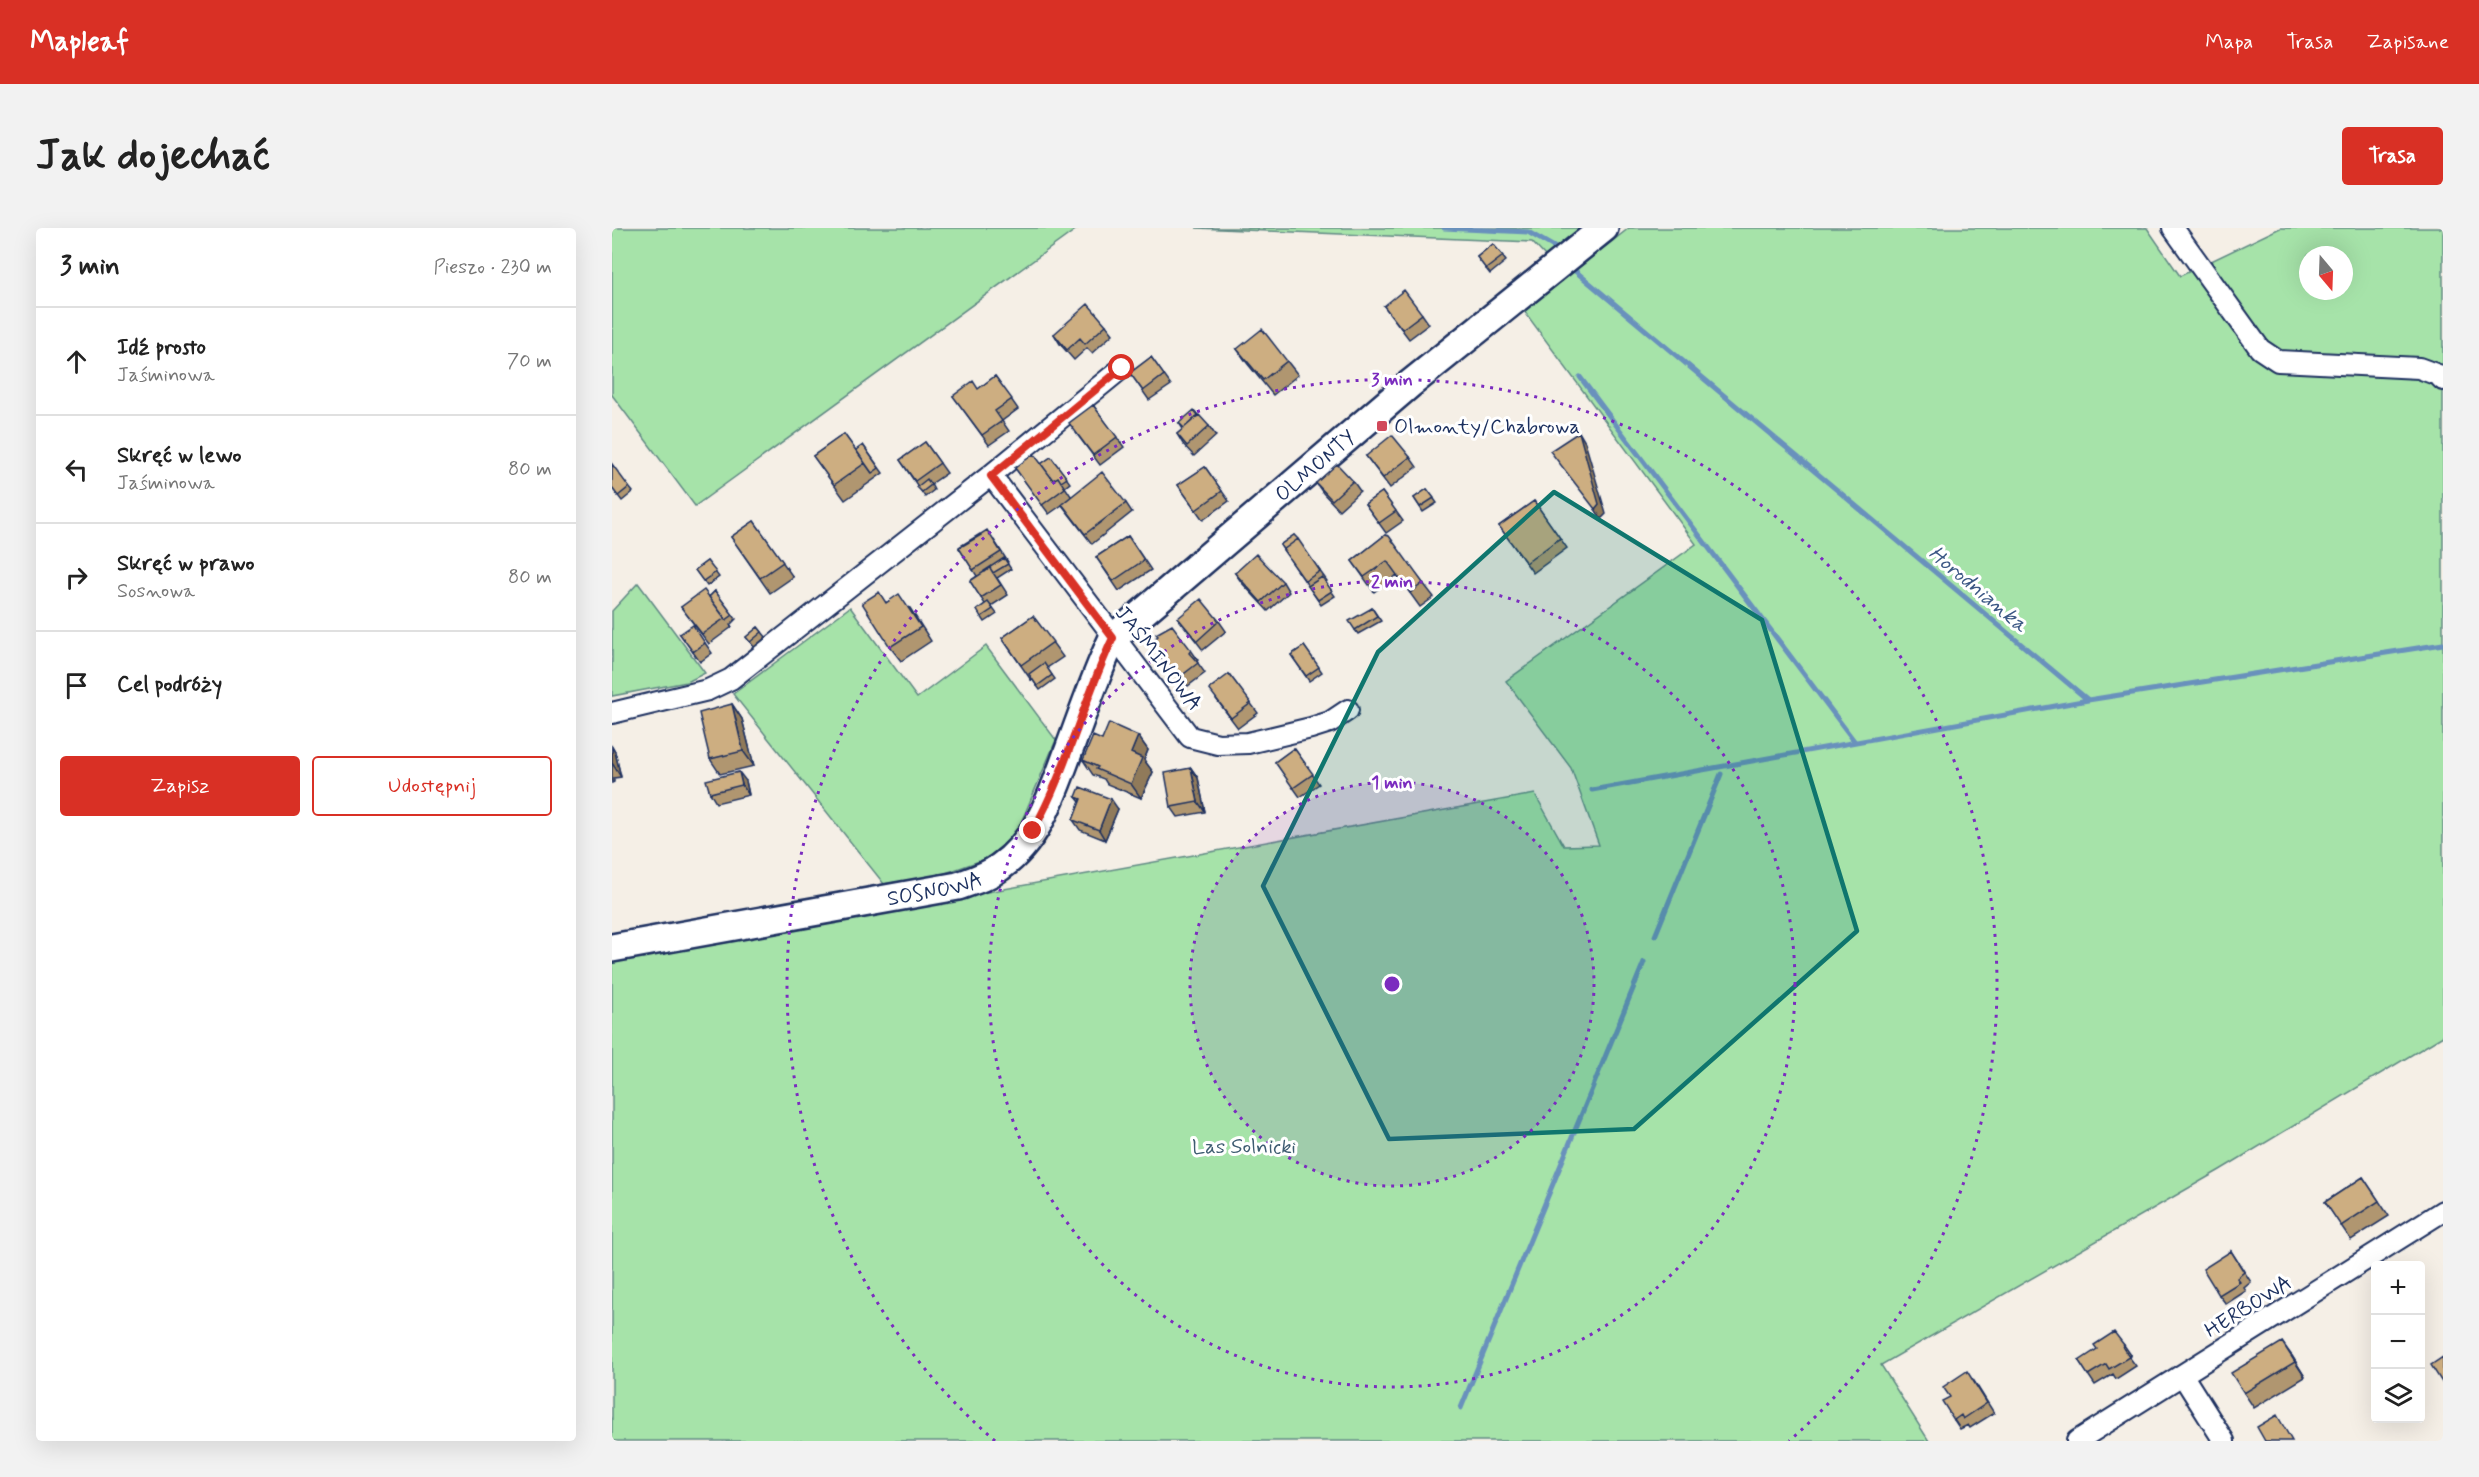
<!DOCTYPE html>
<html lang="pl">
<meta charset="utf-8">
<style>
body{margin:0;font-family:Mynerve,sans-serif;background:#f2f2f2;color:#222}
.controls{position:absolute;right:18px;bottom:18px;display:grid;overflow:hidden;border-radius:6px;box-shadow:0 6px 24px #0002}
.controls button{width:54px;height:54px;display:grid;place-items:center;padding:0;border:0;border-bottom:2px solid #e0e0e0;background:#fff;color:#222;font:30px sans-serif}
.compass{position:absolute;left:1687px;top:18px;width:54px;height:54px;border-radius:50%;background:#fff;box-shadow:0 6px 24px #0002;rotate:161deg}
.stop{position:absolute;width:18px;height:18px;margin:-14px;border:4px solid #d93025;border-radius:50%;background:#fff}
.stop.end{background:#d93025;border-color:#fff;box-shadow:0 2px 6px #0008}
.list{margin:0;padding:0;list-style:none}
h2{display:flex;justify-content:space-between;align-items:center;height:78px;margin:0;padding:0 24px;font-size:26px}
h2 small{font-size:20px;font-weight:400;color:#767676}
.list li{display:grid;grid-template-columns:39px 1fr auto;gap:18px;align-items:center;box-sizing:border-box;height:108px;padding:0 24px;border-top:2px solid #e0e0e0}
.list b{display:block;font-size:22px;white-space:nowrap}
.list p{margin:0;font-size:20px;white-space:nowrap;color:#767676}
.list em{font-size:20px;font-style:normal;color:#767676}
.actions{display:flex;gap:12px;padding:18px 24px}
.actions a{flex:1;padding:14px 0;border:2px solid #d93025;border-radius:6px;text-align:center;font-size:21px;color:#d93025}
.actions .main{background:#d93025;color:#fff}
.icon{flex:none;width:33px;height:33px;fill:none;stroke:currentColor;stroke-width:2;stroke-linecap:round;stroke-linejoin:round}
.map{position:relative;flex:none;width:1831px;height:1213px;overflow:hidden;border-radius:6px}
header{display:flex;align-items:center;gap:36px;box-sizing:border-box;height:84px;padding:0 30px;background:#d93025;color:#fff}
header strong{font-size:28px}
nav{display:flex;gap:33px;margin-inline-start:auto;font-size:21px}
.intro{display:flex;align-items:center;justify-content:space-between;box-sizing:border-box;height:144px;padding:0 36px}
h1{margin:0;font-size:42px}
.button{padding:15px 27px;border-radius:6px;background:#d93025;color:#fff;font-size:21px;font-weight:700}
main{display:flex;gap:36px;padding:0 36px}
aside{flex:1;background:#fff;border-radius:6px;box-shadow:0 6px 24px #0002}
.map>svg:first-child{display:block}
.green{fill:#a6e3a9;stroke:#608984;stroke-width:1.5;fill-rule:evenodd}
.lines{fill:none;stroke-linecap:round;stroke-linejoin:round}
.stream{stroke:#6991bc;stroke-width:5}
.street-casing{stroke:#1b2f5e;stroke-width:24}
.secondary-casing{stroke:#1b2f5e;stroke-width:32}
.street{stroke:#fff;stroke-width:20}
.secondary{stroke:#fff;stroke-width:27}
.wall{fill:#b0966f;stroke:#1b2f5e;stroke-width:1.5}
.shaded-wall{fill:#907a5a;stroke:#1b2f5e;stroke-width:1.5}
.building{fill:#cdae81;stroke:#1b2f5e;stroke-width:1.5}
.route{stroke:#d93025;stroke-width:8}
.marked{fill:#0f766e;fill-opacity:0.2;stroke:#0f766e;stroke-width:4.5;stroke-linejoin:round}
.ring{fill:none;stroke:#7b2cbf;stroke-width:3;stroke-dasharray:3 6}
.poi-dot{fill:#d1495b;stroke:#fff;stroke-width:2}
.labels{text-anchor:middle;stroke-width:6;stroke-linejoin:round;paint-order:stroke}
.poi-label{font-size:21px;fill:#1b2f5e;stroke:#fff;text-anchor:start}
.street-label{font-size:21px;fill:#1b2f5e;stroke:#fff}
.park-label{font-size:21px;fill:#3e5c71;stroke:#fff}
.water-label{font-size:22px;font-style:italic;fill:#3c5885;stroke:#fff}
.centre{fill:#7b2cbf;stroke:#fff;stroke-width:3}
.ring-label{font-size:18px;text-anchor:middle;font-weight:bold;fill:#7b2cbf;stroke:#fff;stroke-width:6;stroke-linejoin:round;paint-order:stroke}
</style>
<header>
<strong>Mapleaf</strong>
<nav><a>Mapa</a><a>Trasa</a><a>Zapisane</a></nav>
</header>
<div class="intro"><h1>Jak dojechać</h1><a class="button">Trasa</a></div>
<main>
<aside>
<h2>3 min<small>Pieszo · 230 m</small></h2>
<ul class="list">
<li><svg class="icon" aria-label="ahead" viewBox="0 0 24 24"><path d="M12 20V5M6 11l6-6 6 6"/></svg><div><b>Idź prosto</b><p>Jaśminowa</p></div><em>70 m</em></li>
<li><svg class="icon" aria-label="left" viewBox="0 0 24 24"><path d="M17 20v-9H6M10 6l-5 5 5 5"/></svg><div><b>Skręć w lewo</b><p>Jaśminowa</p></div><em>80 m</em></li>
<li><svg class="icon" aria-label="right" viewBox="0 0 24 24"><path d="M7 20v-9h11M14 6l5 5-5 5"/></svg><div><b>Skręć w prawo</b><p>Sosnowa</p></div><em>80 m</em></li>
<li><svg class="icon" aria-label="arrive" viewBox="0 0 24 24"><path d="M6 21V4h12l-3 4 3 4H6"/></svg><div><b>Cel podróży</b></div></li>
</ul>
<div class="actions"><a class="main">Zapisz</a><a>Udostępnij</a></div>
</aside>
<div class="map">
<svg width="1831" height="1213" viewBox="0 0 1831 1213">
<rect width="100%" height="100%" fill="#f5efe6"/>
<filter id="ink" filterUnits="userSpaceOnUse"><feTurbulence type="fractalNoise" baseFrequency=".0167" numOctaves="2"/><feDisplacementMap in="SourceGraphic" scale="12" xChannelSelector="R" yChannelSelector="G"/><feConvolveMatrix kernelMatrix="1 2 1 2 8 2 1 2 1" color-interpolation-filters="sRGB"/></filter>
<g filter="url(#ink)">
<!-- green -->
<path class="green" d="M0,0H466L83,278L0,167Z
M584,0H973L934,29L920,14Z
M1017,0H1535L1568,48L1668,0H1831V808L1608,942L1269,1137L1317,1213H0V731L923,566L952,618L987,617L959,540L894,453L1084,316L912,83ZM1696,27H1732V63H1696Z
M26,355L93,445L75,454L0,468V383Z
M238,379L305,470L374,418L444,512L405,604L376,630L328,647L272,656L121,466Z"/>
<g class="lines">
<!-- stream -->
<path class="stream" d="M832,0L916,4L942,19
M962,42L1476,472L1831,416
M968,149L1243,514
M980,562L1476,472
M1043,708L1109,546
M849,1180L1032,734"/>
<defs>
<path id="street" d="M1561,0L1648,121L1666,133L1807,140L1826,147L1831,152
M379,247L578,509L606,516L636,515L699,500L718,494L736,482
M0,485L96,462L119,451L379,247L510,140
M1571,1148L1612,1213
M1465,1213L1831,983"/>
<g id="secondary">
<path id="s1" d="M0,720L346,658C360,653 375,649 388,639C427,612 441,564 457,522C471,484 484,446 501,410L798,156L992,0"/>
</g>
</defs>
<!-- street casing -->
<use href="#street" class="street-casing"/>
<!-- secondary casing -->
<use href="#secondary" class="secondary-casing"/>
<!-- street -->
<use href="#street" class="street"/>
<!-- secondary -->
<use href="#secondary" class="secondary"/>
</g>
<!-- wall -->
<path class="wall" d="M881,16L894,33L878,46L865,29Z
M772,78L810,86L817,96L797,111Z
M494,97L501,106L480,125L475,120L462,132L448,116L442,106Z
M625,121L675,133L686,147L661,167L635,135Z
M539,129L559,157L537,172L518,145Z
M383,148L406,181L390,193L397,203L377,217L341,168L366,161Z
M481,177L512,219L488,237L464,205Z
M567,195L597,198L604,208L582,228L571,216L565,206L571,201Z
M232,206L260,245L251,217L271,245L233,272L201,228Z
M313,214L335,245L319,256L322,262L313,269L288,232Z
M754,228L798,229L805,239L778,260Z
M439,229L458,255L453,259L459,268L514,275L520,284L480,316L450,277L437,286L403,240L429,236Z
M593,239L617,273L591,292L566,257Z
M741,253L748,263L727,282L711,265L704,255Z
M17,259L21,264L10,273L0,260Z
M815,261L825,275L811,284L802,270Z
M770,264L791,293L774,305L753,276Z
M922,273L955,320L921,345L887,298Z
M142,293L181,349L158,365L119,309Z
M369,307L382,312L396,334L395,335L399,341L385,350L396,367L379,378L385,386L373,394L365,382L373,376L358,353L365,348L347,320Z
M682,307L715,353L713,354L723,368L709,377L668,317Z
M773,307L811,355L822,369L808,379L785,347L762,364L740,333Z
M516,308L539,342L507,363L484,329Z
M95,333L107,349L95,358L83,342Z
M623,345L671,354L677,364L656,383L630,355Z
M103,363L124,391L118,397L120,399L97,416L69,379L97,369Z
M274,374L298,380L319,413L289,433L278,419Z
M760,380L769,393L746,406L743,402Z
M421,388L451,429L435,440L443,451L428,462L420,451L419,452L390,410Z
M566,390L607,393L614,403L591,422Z
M146,399L154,409L142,419L134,409Z
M68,406L93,415L100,425L88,434Z
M539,414L579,422L586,432L585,434L593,445L576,458L557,440Z
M692,418L710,444L697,453L679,427Z
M617,446L646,485L626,500L604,471Z
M120,476L130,491L142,538L108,546L98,531Z
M526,508L536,522L532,532L541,544L529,570L495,556L492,551L481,547L471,532L490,512Z
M0,519L3,524L9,549L2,550V554L0,555Z
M682,520L707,556L688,569L663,534Z
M579,540L586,550L593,584L566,589L559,579Z
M134,553L137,567L104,575L98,565Z
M464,569L506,581L493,612L468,602L461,592L468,574Z
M1751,949L1777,988L1739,1012L1713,974Z
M1619,1023L1639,1054L1632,1060L1634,1063L1614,1076L1607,1067Z
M1519,1127L1518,1130L1524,1138L1504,1151L1501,1146L1483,1157L1467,1133Z
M1680,1128L1693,1149L1642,1180L1632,1165Z
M1362,1153L1382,1185L1358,1200L1356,1197L1348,1201L1342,1192Z"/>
<!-- shaded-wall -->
<path class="shaded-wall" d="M967,204L973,214L994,286L989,291L983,281Z
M120,476L130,491L142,538L131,523Z
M526,508L536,522L532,532L541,544L529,570L519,556V525Z
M0,519L3,524L9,549L0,535Z
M579,540L586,550L593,584L586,574Z
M127,544L134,553L137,567L130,557Z
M499,571L506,581L493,612L487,602Z
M1670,1114L1680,1128L1693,1149L1683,1134Z
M1512,1117L1519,1127L1518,1130L1511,1120Z"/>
<!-- building -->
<path class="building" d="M881,16L891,28L874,41L865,29Z
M792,62L810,86L790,101L772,78Z
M476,76L494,97L473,116L468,110L455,122L442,106Z
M650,101L675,133L651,152L625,121Z
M539,129L552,147L531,163L518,145Z
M383,148L400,171L383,183L390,193L370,207L341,168L361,153L366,161Z
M481,177L505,209L481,227L457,195Z
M582,182L586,187L572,200L567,195Z
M587,187L597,198L575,218L565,206Z
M967,204L987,276L983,281L938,223Z
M232,206L253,235L222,257L201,228Z
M780,207L798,229L771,250L754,228Z
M313,214L328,235L303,253L288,232Z
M251,217L267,240L260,245L244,222Z
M422,226L441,252L446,249L453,260L430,277L403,240Z
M439,229L455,250L449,254L446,249L441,252L429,236Z
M0,236L17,259L6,268L0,260Z
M725,236L741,253L720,272L704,255Z
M593,239L610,263L584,282L566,257Z
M490,244L514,275L473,306L450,276Z
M315,251L319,257L310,264L305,259Z
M815,261L822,270L808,279L802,270Z
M770,264L784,283L767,295L753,276Z
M922,273L948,310L914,335L887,298Z
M142,293L171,334L148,350L119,309Z
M375,302L389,324L361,342L347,320Z
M368,306L369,307L347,320V319Z
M682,307L686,311L671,322L674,326L668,317Z
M773,307L777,308L811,355L798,365L775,333L752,349L740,333Z
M516,308L532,332L501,353L484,329Z
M686,311L708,343L693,353L671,322Z
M644,326L671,354L649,374L623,345Z
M392,330L396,336L381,345L378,340L373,344L372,343Z
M95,333L104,344L91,353L83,342Z
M378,340L389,357L369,370L358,353Z
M710,349L720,363L706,372L696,358Z
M92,362L113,390L90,406L69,379Z
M103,363L121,387L114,392L97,369Z
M267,364L274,375L287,366L309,399L278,419L250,375Z
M589,371L607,393L585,413L566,390Z
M376,374L381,381L369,389L365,382Z
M760,380L765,388L743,402L737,393Z
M421,388L441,414L409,437L390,410Z
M81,397L93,415L81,424L68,406Z
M560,397L579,422L577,425L586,435L569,448L550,430L539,414L546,408L544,406Z
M146,399L150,404L138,414L134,409Z
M692,418L707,439L694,448L679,427Z
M432,435L440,447L425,458L417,446Z
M617,446L639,475L619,490L597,461Z
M120,476L131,523L98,531L87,485Z
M497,495L526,508L519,525L530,530L519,556L484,541L486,539L471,532L481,508L490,512Z
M682,520L701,546L681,560L663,534Z
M579,540L586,574L559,579L553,545Z
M127,544L130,557L98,565L94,552Z
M468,559L499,571L487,602L461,592L469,571L464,569Z
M1751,949L1767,973L1729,998L1713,974Z
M1619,1023L1632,1044L1625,1050L1628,1054L1607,1067L1591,1041Z
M1502,1104L1512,1117L1511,1120L1517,1129L1497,1141L1494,1136L1476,1147L1467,1133L1485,1121L1482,1117Z
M1670,1114L1683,1134L1632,1165L1619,1145Z
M1831,1129V1156L1819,1137Z
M1355,1143L1375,1175L1351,1191L1349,1187L1342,1192L1330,1173L1338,1169L1331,1159Z
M1665,1187L1680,1213H1653L1645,1199Z"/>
</g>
<g class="lines" filter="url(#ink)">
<!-- route -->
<path class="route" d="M421,603C455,542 471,473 501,410L379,248L510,140"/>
</g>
<!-- marked area -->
<path class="marked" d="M942,264L1150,392L1245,703L1022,901L777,911L651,658L766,424Z"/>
<!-- distance rings -->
<circle cx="780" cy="756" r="202" fill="#7b2cbf" fill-opacity=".12"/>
<g class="ring">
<circle cx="780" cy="756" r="202"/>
<circle cx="780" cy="756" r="403"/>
<path d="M383 1213A605 605 0 1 1 1177 1213"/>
</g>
<!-- markers -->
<rect class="poi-dot" x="764" y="192" width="12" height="12" rx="3"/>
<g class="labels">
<!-- poi labels -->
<g class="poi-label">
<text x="782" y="205">Olmonty/Chabrowa</text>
</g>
<!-- street labels -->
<g class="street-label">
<text dy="7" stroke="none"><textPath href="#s1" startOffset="922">OLMONTY</textPath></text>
<text transform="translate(547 430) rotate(52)" y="7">JAŚMINOWA</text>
<text dy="7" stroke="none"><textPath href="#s1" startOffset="328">SOSNOWA</textPath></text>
<text transform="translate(1636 1078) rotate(-32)" y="7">HERBOWA</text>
</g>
<!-- park labels -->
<g class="park-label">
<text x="632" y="925">Las Solnicki</text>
</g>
<!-- water labels -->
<g class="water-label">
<text transform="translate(1367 360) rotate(40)" y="8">Horodnianka</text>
</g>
</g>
<circle cx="780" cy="756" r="9" class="centre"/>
<g class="ring-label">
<text x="780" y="157">3 min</text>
<text x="780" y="359">2 min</text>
<text x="780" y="560">1 min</text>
</g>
</svg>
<div class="controls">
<button>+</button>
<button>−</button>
<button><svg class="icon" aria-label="layers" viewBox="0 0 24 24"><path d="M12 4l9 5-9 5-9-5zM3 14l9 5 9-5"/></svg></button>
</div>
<svg class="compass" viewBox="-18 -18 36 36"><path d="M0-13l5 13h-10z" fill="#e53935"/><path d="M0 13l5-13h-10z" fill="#767676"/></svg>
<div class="stop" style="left:510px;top:140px"></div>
<div class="stop end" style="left:421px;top:603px"></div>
</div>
</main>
